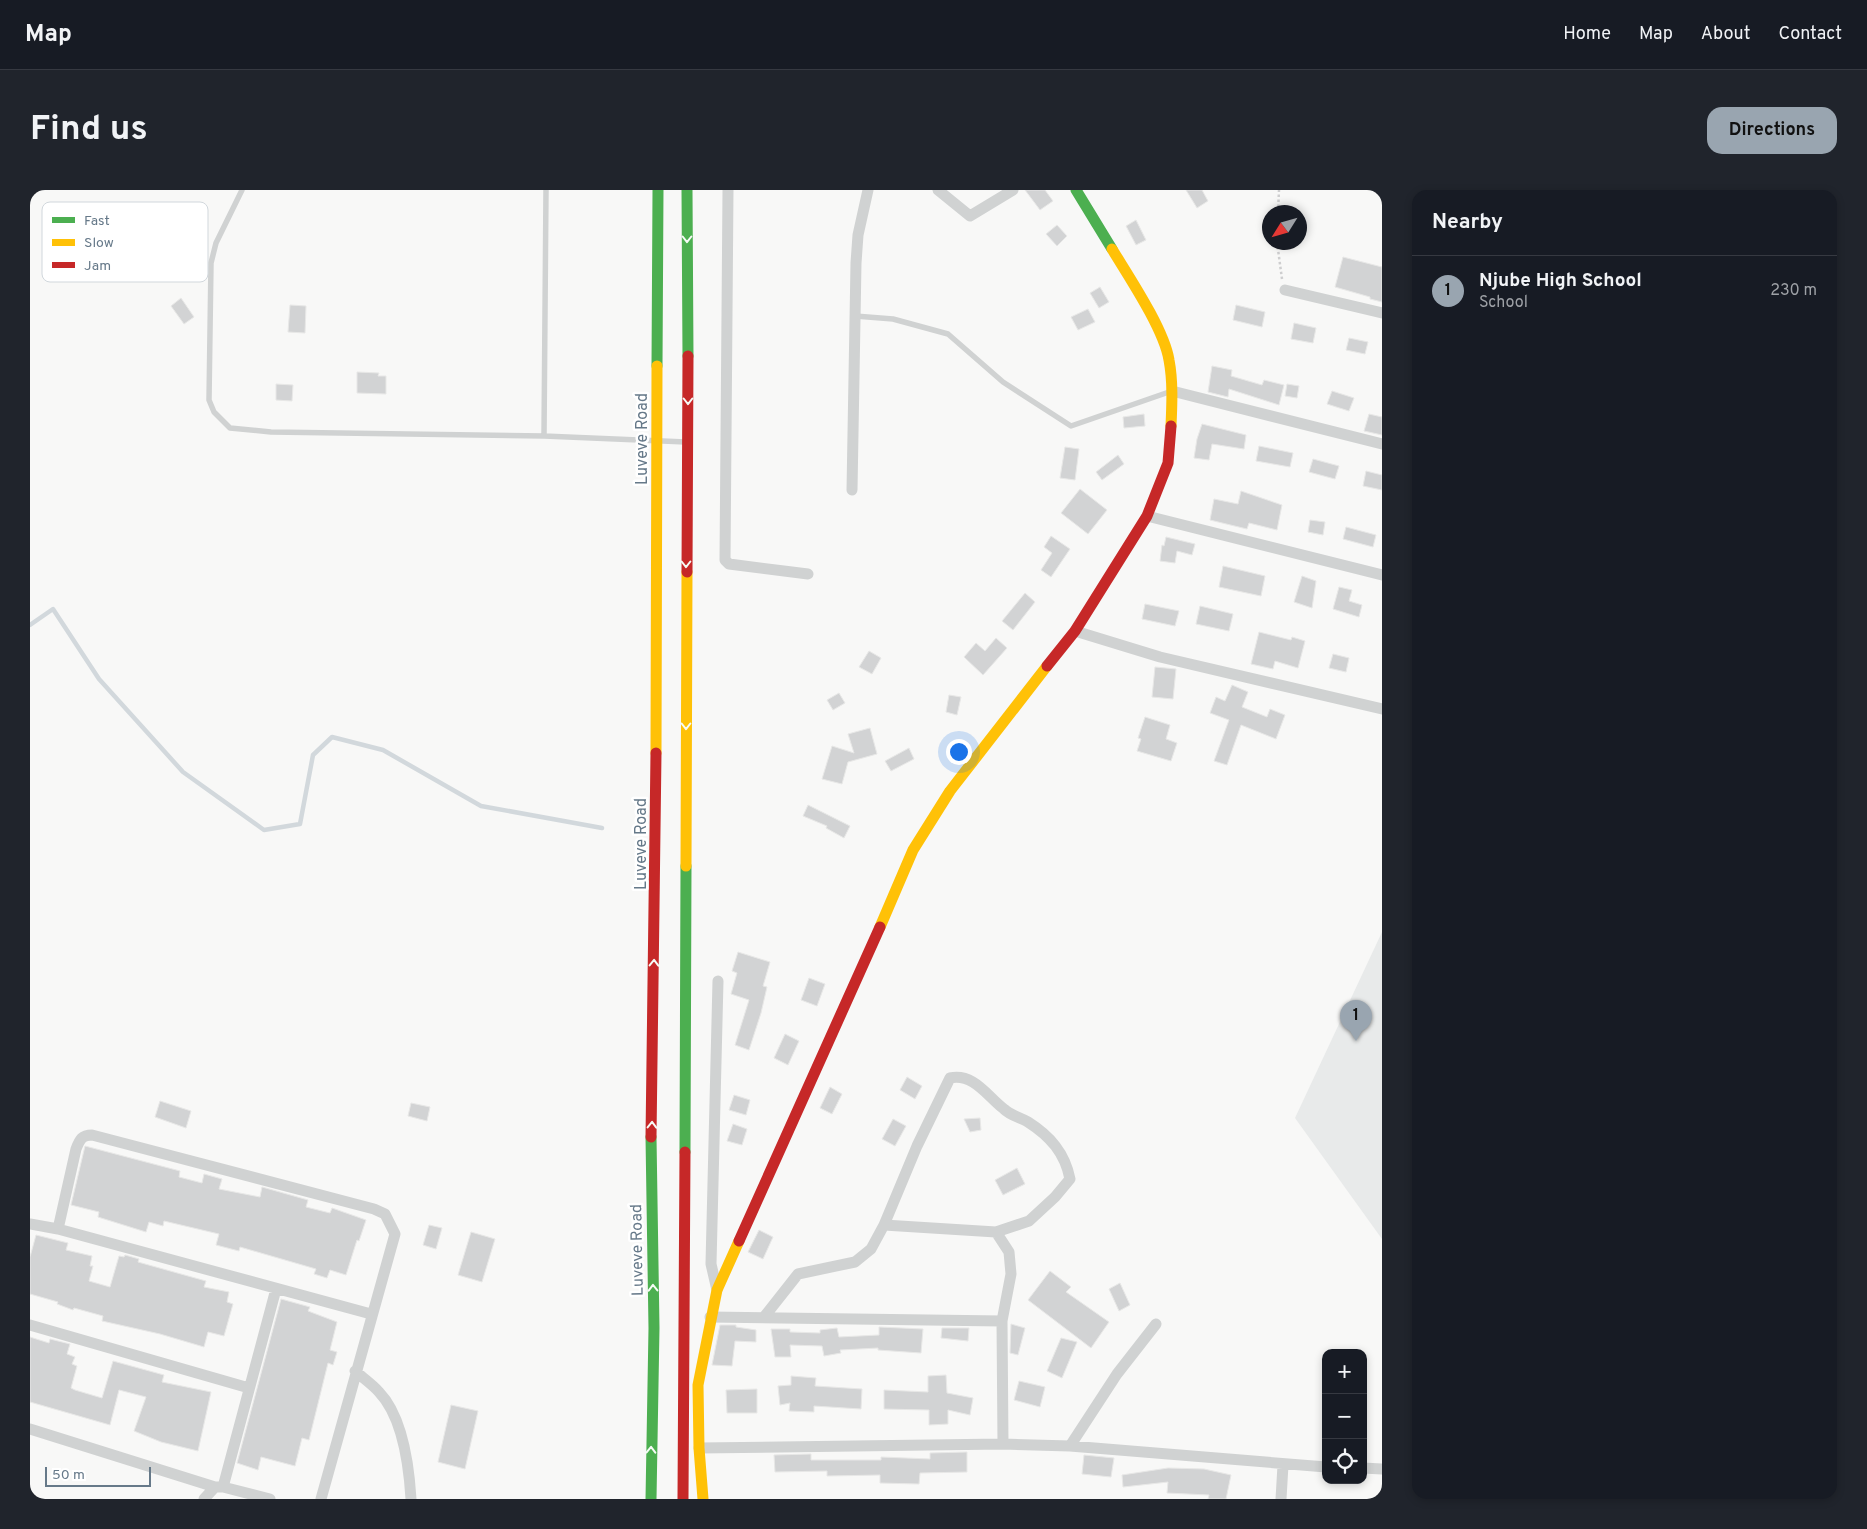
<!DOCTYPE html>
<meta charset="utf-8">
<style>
body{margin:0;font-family:Overpass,sans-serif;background:#20242c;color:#f1f3f6}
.controls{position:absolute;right:15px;bottom:15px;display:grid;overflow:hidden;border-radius:10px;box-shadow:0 2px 8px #0003}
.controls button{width:45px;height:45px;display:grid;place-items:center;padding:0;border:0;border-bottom:1px solid #363941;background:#171b24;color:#f1f3f6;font:25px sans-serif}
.compass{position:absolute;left:1232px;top:15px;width:45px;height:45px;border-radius:50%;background:#171b24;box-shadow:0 2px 8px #0003;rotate:233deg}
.scale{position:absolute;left:15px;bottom:12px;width:106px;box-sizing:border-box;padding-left:5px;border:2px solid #667989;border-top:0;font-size:14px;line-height:18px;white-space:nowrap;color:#667989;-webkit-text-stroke:4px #fff;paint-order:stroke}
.you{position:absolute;left:928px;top:561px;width:18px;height:18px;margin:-12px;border:4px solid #fff;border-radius:50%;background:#1a73e8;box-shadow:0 0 0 8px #1a73e833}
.badge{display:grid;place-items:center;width:32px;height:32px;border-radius:50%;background:#99a5b0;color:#111;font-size:16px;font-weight:700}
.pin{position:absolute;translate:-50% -41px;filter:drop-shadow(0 1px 2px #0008)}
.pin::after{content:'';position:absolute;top:26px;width:18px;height:15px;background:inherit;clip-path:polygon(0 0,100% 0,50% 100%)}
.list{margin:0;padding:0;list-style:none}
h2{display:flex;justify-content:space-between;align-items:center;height:65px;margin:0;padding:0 20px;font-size:21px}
h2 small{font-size:16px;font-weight:400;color:#9ea1a6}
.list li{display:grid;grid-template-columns:32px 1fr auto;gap:15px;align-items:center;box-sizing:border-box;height:70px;padding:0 20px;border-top:1px solid #363941}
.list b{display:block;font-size:19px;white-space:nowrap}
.list p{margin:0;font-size:16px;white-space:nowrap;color:#9ea1a6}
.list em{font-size:16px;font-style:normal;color:#9ea1a6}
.icon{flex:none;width:28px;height:28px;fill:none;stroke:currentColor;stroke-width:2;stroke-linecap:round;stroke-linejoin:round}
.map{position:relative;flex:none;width:1352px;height:1309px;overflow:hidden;border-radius:15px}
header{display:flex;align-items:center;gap:30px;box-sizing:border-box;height:70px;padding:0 25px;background:#171b24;border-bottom:1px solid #363941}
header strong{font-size:24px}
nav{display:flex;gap:28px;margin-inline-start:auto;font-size:18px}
.intro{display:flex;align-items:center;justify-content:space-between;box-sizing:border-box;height:120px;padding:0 30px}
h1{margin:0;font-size:35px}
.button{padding:12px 22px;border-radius:15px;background:#99a5b0;color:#111;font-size:18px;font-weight:700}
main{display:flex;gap:30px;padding:0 30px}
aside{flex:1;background:#171b24;border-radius:15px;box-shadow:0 2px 8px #0003}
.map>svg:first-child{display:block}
.built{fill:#e8eaea}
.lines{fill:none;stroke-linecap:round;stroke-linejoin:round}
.stream{stroke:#d2d8dc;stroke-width:4.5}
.building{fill:#d2d3d4;stroke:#e8e8e7}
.path{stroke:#cececf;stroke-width:2.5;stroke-dasharray:2.5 2.5;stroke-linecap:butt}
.lane{stroke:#d0d2d2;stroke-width:5.5}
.street{stroke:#d0d2d2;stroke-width:11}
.fast{stroke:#4caf50;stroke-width:11}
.slow{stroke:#ffc107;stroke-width:11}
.jam{stroke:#c62828;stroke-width:11}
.oneway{stroke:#f6fbf6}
.labels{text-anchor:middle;stroke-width:5;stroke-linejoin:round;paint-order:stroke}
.street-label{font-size:16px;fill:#667989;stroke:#fff}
.key{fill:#fff;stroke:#d1d7dc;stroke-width:1}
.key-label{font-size:14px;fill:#667989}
</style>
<header>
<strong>Map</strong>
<nav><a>Home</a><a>Map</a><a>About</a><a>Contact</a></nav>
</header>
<div class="intro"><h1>Find us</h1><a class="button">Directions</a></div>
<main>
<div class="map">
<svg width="1352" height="1309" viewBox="0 0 1352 1309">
<rect width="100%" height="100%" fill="#f8f8f7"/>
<!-- built -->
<path class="built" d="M1352,742V1049L1265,928Z"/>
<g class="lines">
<!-- stream -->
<path class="stream" d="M0,435L23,419L69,489L153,582L234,640L270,634L283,565L302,547L353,560L451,616L572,638"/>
</g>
<!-- building -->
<path class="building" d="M995,0H1015L1023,11L1010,20Z
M1156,0H1172L1178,11L1167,18Z
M1106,30L1116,50L1106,55L1096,36Z
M1027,35L1037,46L1027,56L1016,44Z
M1313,67L1352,77V112L1340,109V107L1305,97Z
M1070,97L1079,112L1069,118L1060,103Z
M151,108L164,127L154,134L141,116Z
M260,115L276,116L275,143L258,142Z
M1206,115L1235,122L1232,137L1203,130Z
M1058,119L1065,132L1048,140L1041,127Z
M1264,133L1286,138L1283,153L1261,149Z
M1319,148L1338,152L1335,164L1316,160Z
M1182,176L1202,180L1201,186L1232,195L1234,190L1254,195L1249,215L1199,199L1198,207L1178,202Z
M327,182L349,183L348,186H356V204L327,203Z
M246,194L263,195L262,211L246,210Z
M1257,194L1269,196L1267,208L1255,206Z
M1302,201L1324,208L1319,221L1297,214Z
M1114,224L1115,236L1094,238L1093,227Z
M1339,224L1352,227V245L1334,241Z
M1172,234L1216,245L1214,259L1182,254L1179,270L1164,268L1167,249Z
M1229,256L1263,263L1260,277L1226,271Z
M1035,257L1049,259L1045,290L1030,288Z
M1088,265L1094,274L1072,290L1066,282Z
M1283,269L1309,276L1305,289L1279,282Z
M1336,281L1352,285V300L1333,296Z
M1050,299L1077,320L1058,344L1031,323Z
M1211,301L1252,315L1247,340L1219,333L1217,339L1180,330L1184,309L1208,314Z
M1280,330L1295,332L1293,345L1278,342Z
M1316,337L1346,345L1343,357L1313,349Z
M1021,346L1040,359L1021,387L1011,380L1022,363L1014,357Z
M1136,347L1165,354L1162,365L1147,361L1145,373L1130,371L1132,355L1134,356Z
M1193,376L1235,386L1231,406L1189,397Z
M1272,386L1286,391L1282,418L1264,412Z
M1309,397L1322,400L1319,411L1332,415L1329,427L1303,419Z
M995,403L1005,412L983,440L972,431Z
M1115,414L1149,421L1145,436L1112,429Z
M1170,416L1203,424L1199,441L1166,434Z
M1229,442L1261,450L1262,447L1275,451L1268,478L1245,471L1243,479L1221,474Z
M966,448L977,458L953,485L934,467L946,453L955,461Z
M839,461L851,468L842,484L829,477Z
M1303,464L1319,468L1316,482L1299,478Z
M1125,477L1146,479L1143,509L1122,507Z
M1202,495L1218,502L1212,517L1237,527L1240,519L1255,525L1246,549L1211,535L1197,575L1184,571L1199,530L1180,523L1186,507L1195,511Z
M809,503L815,513L803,520L797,510Z
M919,505L931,507L927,525L916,522Z
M1115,527L1140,535L1136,549L1147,553L1141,571L1107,561L1111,549L1108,548Z
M840,538L847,564L818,572L812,594L792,589L802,556L824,563L818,544Z
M879,558L884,569L861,581L855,571Z
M778,615L820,636L814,648L796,638L797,636L773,626Z
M708,762L740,772L733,796L737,797L731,823L719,860L705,855L719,810L701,804L707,783L702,781Z
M779,788L795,794L787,816L771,810Z
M755,844L769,851L758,875L744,868Z
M877,887L892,896L885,909L870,900Z
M800,897L812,904L802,924L790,918Z
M704,905L720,910L716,925L699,920Z
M130,911L161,921L156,938L125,927Z
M381,913L400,917L397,931L378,926Z
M950,928L951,940L940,942L934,929Z
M863,929L876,936L865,956L852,949Z
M703,934L717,939L712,955L697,951Z
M55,956L150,981L149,987L172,993L174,984L192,989L189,999L230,1007L232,997L278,1010L276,1017L300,1023L302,1018L336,1030L329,1051L327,1050L316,1085L300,1080L297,1088L284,1084L286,1079L210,1057L209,1061L186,1055L189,1044L134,1031L133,1036L119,1032L116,1042L68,1027L69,1022L41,1015Z
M987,978L995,994L973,1005L965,990Z
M399,1035L412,1038L406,1059L393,1055Z
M729,1040L743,1047L733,1069L718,1062Z
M441,1042L465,1049L452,1092L428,1085Z
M6,1045L38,1053L36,1060L62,1066L60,1076H63L59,1091L80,1097L89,1066L94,1067L95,1065L109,1069L108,1072L176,1091L174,1097L199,1102L197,1112L203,1114L194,1146L178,1142L174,1157L130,1144L72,1131L73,1126L44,1118L43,1120L27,1114L28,1112L0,1104V1067Z
M1020,1081L1041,1097L1036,1102L1079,1132L1061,1158L998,1110Z
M1090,1093L1100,1115L1089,1121L1079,1099Z
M251,1109L280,1117L278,1121L307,1132L300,1160L307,1162L303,1175L298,1173L279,1250L272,1248L265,1276L231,1267L228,1280L207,1273Z
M981,1134L995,1138L988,1165L980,1163Z
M690,1135H706V1137L726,1140V1152L705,1151L702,1176L682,1175Z
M849,1137L893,1139L891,1163L848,1160V1158L810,1160L811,1163L794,1166L792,1156L760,1155L761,1167H745L741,1139H760V1142L790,1143V1140L807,1138L809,1147L849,1145Z
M912,1138H939L938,1151L911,1148Z
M0,1147L19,1153L20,1149L40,1154L37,1164L45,1167L42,1174L47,1176L41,1198L45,1200L72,1208L83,1171L134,1185L132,1192L181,1202L168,1261L131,1252L104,1241L116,1207L89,1200L80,1235L0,1212Z
M1031,1148L1047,1152L1032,1188L1017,1181Z
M916,1185L917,1203L943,1208L940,1225L918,1220V1234L899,1235V1220L854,1219V1200L898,1202V1186Z
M761,1186L786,1188L785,1196L832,1199L831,1219L784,1216V1222L759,1221L760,1213L750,1215L748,1196L761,1195Z
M989,1191L1015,1197L1010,1217L984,1210Z
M727,1199V1223H697L696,1200Z
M421,1215L448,1221L435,1279L408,1272Z
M937,1262V1282L890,1283L889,1294L850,1293V1285L797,1286V1281L745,1282L744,1265L781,1264V1270H851V1267L900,1269V1263Z
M1054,1265L1084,1268L1081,1287L1052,1284Z
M1138,1278L1174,1279L1201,1285L1196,1309H1178L1179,1305L1137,1303L1138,1292L1093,1297L1092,1285Z"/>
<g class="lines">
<!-- path -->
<path class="path" d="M1248,22L1249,0
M1247,52L1252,89"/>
<!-- lane -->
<path class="lane" d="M212,0L186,53L181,73L179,210L184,222L200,238L241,242L514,246L656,252
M825,126L863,129L918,144L973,192L1041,236L1139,202
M514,246L516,0"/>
<!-- street -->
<path class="street" d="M698,0L695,370L699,374L778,384
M908,0L940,26L983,0
M1255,100L1352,123
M1142,201L1352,254
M822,300L826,73L828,45L838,0
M1117,326L1352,385
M1045,441L1130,467L1352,519
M0,1034L28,1039L341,1124
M854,1035L966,1042L979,1062L981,1084L972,1131
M28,1039L46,959C50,949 52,945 62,945L344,1019L355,1024L365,1044L291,1309
M687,1100L681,1074L688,791
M680,1127L972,1131L973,1254
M734,1127L768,1084L825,1072L841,1059L854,1035L887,956L920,888C944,883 957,906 974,919C981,926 990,927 998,932C1020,946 1035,963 1040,989L1025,1007L999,1031L966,1042
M0,1135L219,1198
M325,1181C333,1188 342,1194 349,1202C373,1227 379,1276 381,1309
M0,1239L185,1297H193L240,1309
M1040,1256L1087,1184L1126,1134
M669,1258L973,1254L1040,1256L1296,1277
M1333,1278L1352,1279
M193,1297L246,1099
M174,1309L185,1297
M1251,1309L1253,1275"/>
<!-- fast -->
<path class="fast" d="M657,0L658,166
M1046,0L1082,59
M627,176L628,0
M655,962L656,676
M621,1309L624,1138L621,947"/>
<!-- slow -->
<path class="slow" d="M1082,59C1099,87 1134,139 1139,170C1143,191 1142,214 1141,236
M626,563L627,176
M656,676L657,382
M850,737L883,660L920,601L1017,476
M673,1309L669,1258L668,1195L687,1100L709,1051"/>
<!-- jam -->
<path class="jam" d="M657,382L658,166
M1017,476L1045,441L1117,326L1138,273L1141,236
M621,947L626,563
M709,1051L850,737
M653,1309L655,962"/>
</g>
<!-- one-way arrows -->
<defs><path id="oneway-chevron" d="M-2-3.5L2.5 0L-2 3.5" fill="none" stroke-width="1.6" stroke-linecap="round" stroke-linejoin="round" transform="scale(1.25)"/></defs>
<g class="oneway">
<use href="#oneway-chevron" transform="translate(657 49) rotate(90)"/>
<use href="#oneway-chevron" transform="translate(658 211) rotate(90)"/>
<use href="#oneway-chevron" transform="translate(656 374) rotate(90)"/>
<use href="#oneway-chevron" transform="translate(656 536) rotate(90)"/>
<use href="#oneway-chevron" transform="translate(624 773) rotate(-89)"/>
<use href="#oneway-chevron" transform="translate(622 935) rotate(-89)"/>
<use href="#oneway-chevron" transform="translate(623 1098) rotate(-91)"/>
<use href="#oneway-chevron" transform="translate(621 1260) rotate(-89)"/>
</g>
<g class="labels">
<!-- street labels -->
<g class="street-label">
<text transform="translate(611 249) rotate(-90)" y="6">Luveve Road</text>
<text transform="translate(610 654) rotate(-90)" y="6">Luveve Road</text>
<text transform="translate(606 1060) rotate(-91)" y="6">Luveve Road</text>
</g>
</g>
<!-- legend -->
<rect x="12" y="12" width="166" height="80" rx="8" class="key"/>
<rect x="22" y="27" width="23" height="6" fill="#4caf50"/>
<rect x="22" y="49" width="23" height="7" fill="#ffc107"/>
<rect x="22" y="72" width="23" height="6" fill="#c62828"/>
<g class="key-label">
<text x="54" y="35">Fast</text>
<text x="54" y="57">Slow</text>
<text x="54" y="80">Jam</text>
</g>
</svg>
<div class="controls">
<button>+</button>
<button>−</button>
<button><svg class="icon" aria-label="locate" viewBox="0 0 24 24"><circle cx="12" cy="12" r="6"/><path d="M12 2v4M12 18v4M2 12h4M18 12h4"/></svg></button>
</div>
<svg class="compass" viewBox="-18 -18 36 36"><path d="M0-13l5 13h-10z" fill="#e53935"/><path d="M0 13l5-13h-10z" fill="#9ea1a6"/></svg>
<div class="scale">50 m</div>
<div class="you"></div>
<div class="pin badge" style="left:1326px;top:851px">1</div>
</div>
<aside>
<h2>Nearby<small></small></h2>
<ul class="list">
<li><span class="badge">1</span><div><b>Njube High School</b><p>School</p></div><em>230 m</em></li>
</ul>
</aside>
</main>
